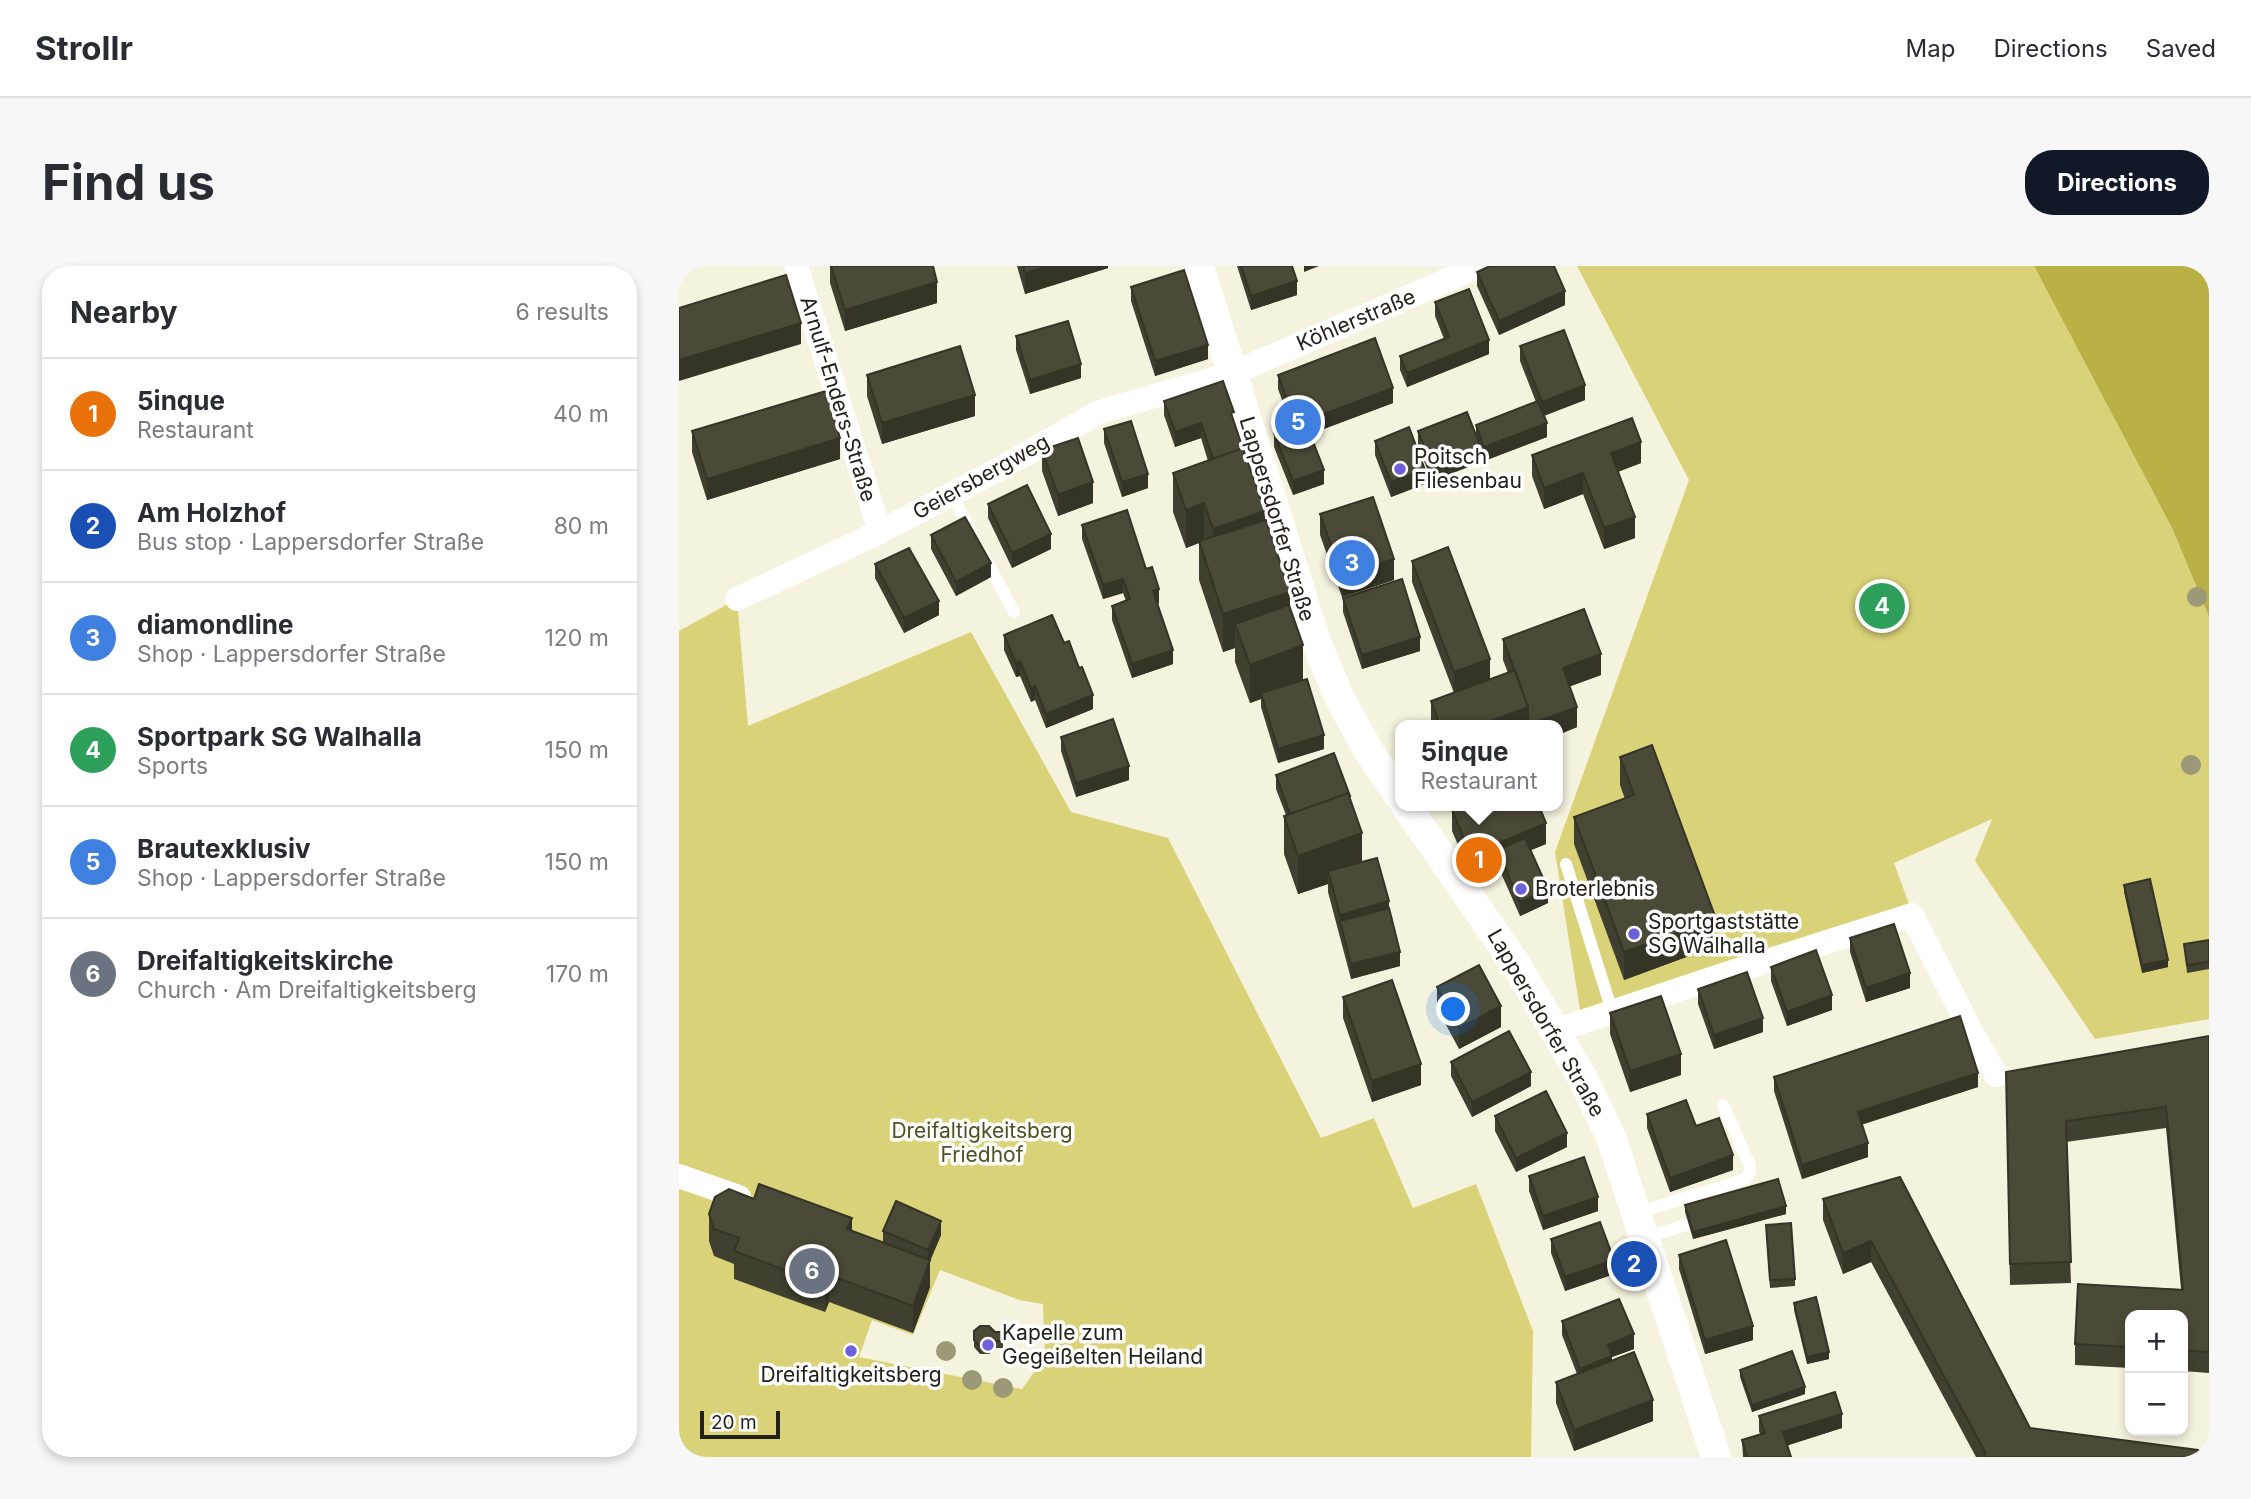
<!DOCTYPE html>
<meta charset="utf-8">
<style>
body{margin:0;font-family:Inter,sans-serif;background:#f7f7f7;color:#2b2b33}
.controls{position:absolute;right:21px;bottom:21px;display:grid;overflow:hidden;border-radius:14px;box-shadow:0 4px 10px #0003}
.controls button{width:63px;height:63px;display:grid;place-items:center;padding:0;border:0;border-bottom:2px solid #e1e1e2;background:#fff;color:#2b2b33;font:35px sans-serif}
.scale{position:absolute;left:21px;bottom:18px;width:80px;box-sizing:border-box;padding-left:7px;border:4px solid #22211a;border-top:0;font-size:19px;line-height:24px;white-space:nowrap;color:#22211a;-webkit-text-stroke:5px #fff;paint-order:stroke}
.you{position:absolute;left:775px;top:744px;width:24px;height:24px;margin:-18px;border:5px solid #fff;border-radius:50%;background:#1a73e8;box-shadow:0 0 0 10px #1a73e833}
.badge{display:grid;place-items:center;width:46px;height:46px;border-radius:50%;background:#111827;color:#fff;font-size:23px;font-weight:700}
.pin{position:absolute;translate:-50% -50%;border:4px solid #fff;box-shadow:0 2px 7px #0006}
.popup{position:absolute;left:716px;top:454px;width:168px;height:91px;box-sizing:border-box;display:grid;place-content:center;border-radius:14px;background:#fff;filter:drop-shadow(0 2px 5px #0005);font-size:23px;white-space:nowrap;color:#7c7c81}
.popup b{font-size:26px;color:#2b2b33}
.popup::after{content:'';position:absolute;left:50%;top:100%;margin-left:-14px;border:14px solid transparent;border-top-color:#fff}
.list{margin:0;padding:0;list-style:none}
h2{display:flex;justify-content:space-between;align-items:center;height:91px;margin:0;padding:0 28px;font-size:30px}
h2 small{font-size:23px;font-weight:400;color:#7c7c81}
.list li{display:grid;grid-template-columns:46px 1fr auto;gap:21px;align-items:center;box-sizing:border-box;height:112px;padding:0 28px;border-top:2px solid #e1e1e2}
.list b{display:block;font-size:26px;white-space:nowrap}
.list p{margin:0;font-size:23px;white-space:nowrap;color:#7c7c81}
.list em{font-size:23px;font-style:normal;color:#7c7c81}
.map{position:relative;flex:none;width:1530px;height:1191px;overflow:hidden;border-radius:28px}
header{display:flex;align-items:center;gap:42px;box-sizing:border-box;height:98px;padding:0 35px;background:#fff;border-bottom:2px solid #e1e1e2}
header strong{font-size:33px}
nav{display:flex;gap:38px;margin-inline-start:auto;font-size:24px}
.intro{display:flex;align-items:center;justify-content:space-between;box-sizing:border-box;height:168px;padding:0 42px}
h1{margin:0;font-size:49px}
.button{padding:18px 32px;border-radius:28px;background:#111827;color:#fff;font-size:24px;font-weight:700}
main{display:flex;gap:42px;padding:0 42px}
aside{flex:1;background:#fff;border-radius:28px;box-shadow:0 4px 10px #0003}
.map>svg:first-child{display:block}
.green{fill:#dad278;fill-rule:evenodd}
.water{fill:#bab146}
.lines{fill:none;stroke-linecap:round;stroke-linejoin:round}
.service{stroke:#fff;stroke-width:12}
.minor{stroke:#fff;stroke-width:24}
.tertiary{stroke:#fff;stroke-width:30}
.tree{fill:#9b9977}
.wall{fill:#404030}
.shaded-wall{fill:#343427}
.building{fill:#4b4a38;stroke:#343427;stroke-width:2}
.poi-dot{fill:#6e60da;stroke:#fff;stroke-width:2.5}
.labels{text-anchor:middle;stroke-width:7;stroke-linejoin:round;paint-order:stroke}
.street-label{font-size:21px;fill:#22211a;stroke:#fff}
.poi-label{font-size:21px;fill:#22211a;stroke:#fff;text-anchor:start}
.park-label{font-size:21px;fill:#524f23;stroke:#fff}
</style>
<header>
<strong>Strollr</strong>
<nav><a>Map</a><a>Directions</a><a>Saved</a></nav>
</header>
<div class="intro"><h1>Find us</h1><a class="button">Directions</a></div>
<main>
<aside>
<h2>Nearby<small>6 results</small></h2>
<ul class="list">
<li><span class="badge" style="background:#e8710a">1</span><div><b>5inque</b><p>Restaurant</p></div><em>40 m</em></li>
<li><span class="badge" style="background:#1a4fb4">2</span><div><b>Am Holzhof</b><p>Bus stop · Lappersdorfer Straße</p></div><em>80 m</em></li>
<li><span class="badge" style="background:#3f7fe0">3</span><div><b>diamondline</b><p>Shop · Lappersdorfer Straße</p></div><em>120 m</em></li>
<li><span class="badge" style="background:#2e9e5b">4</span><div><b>Sportpark SG Walhalla</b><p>Sports</p></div><em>150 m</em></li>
<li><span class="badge" style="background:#3f7fe0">5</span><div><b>Brautexklusiv</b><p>Shop · Lappersdorfer Straße</p></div><em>150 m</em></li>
<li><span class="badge" style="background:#6b7280">6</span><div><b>Dreifaltigkeitskirche</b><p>Church · Am Dreifaltigkeitsberg</p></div><em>170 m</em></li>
</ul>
</aside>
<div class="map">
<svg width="1530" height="1191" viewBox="0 0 1530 1191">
<rect width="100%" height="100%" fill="#f5f3de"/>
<!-- green -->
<path class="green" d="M898,0H1355L1493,262L1530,351V753L1416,773L1296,595L1313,553L1215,597L1230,638L901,744L876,586L1010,214Z
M58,333L69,460L292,366L392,546L489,572L642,872L695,852L734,942L797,918L854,1065L852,1191H0V365ZM261,1004L340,1034L364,1038L366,1091L343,1123L180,1091L193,1054L234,1069Z"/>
<!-- water -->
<path class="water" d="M1355,0H1530V351L1493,262Z"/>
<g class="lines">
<!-- service -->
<path class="service" d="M272,228L292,265
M304,288L335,346
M887,598L933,745
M958,947L1067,913L1071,906V900L1044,839
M966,972L1010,958"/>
<!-- minor -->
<path class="minor" d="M117,0L201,266
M58,333L201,266L324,201L420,146L552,108L801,0
M876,765L1047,708L1233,649L1294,769L1317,809
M0,910L60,931"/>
<!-- tertiary -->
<path class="tertiary" d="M520,0L636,373L661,433L691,487L721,531
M727,540L836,697L903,811L932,871L1037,1191"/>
</g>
<!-- trees -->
<g class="tree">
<circle cx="1518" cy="331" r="10"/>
<circle cx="1512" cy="499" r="10"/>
<circle cx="267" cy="1085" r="10"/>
<circle cx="293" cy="1114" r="10"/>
<circle cx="324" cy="1122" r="10"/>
</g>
<!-- wall -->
<path class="wall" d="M151,0H254L258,37L166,65L151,17Z
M338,0H429V2L346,28Z
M558,0H613L618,29L572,44Z
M798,6L886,39L820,69L798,20Z
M452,21L529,93L476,110L452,35Z
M756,36L810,88L728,121L721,104V90L765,73L756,50Z
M337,70L402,112L351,128L337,84Z
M841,80L906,134L865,150L868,171L805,195L802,186V196L753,215L739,180V165L797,169V159L857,136L841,95Z
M188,109L296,150L203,178L188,130Z
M599,109L714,137L631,168L645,218L614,229L595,181V167L613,161L599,123Z
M485,135L555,158L586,254L611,342L624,414L645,483L599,497L582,441V433L571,437L556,396V382L544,386L520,314V277L507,282L494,246V207L529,195L522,172L496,181L485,149Z
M425,163L469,222L443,231L425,177Z
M13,165L161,193L28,234L13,186Z
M696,175L746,218L712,231L696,189Z
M363,184L414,237L379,250L363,205Z
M853,189L962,197L939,206L956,272L925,283L904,228L865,243L853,210Z
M309,238L372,283L333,302L309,252Z
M641,248L715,314L663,331L641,269Z
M403,259L467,303L480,337L479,338L494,398L453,412L433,354V340L447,335L444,327L424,333L403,273Z
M252,269L312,311L277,330L252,283Z
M733,295L811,413L829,407L824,394V373L922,409L891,420L898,461L879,469V459H752V435L775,427L733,316Z
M196,298L260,349L225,367L196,312Z
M664,332L741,385L683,403L664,346Z
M325,369L385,377L414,443L367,462L356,434L352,436L341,410L337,411L325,384Z
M382,471L450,514L397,531L382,485Z
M941,491L1037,680L945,714L895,578V551L946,533L941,519Z
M597,509L671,533L683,596L710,642L721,700L672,713L649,626V618L619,628L605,588V550L607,549L597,523Z
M773,544L867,578L852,584L869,637L841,650L818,598L792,609L773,565Z
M1445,619L1489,701L1463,707L1445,626Z
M1171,672L1231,722L1187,736L1171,686Z
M1530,674V703L1508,707L1505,678Z
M1092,701L1153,744L1108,760L1092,715Z
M758,721L822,761L780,783L758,742Z
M1019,723L1084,766L1035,783L1019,738Z
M664,731L742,819L693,836L664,752Z
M931,747L1002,809L951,826L931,768Z
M1530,770V1107L1504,1105V1049H1451V1102L1396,1099V1078L1399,1018L1502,1023L1487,862L1387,876L1392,1017L1331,1019L1327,806Z
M772,796L852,820L793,851L772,810Z
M1095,811L1299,821L1183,858L1189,891L1123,913L1095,825Z
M968,848L1017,860L1054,904L991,926L968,862Z
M816,850L888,881L837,906L816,865Z
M850,910L919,945L864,964L850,925Z
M1221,911L1351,1162L1525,1191H1297L1192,996L1164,1008L1144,954V933Z
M75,933L173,965L204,976V965L262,969L251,995V1021L234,1067L150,1036L146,1046L55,1013V998L35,990L30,975V948Z
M1006,939L1107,948L1014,973L1006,946Z
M1087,966L1116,1013V1020L1091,1022Z
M872,973L935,1008L886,1025L872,987Z
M1000,989L1074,1074L1026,1088L1000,1003Z
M1115,1037L1150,1093L1128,1098L1115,1044Z
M883,1055L955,1083L933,1091V1095L974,1155L895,1185L877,1137V1116L898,1108L883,1069Z
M295,1065L324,1066V1082H315L310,1088H301L295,1081Z
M1061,1104L1126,1128L1073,1146L1061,1111Z
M1080,1150L1163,1162L1108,1179L1112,1191H1064L1063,1174L1081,1168L1080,1165Z"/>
<!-- shaded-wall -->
<path class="shaded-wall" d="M370,0H429V2L346,28V7Z
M625,0H640L625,6Z
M618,15V29L572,44V30Z
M258,16V37L166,65V44Z
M886,25V39L820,69V55Z
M122,57V78L0,115V94Z
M810,74V88L728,121V107Z
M529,79V93L476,110V95Z
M402,98V112L351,128V114Z
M906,119V134L863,150V136Z
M714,122V137L626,170V155Z
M296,129V150L203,178V157Z
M522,157V172L496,181V166Z
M868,157V171L805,195V181Z
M161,172V193L28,234V213Z
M962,176V197L932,208V187Z
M802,182V196L753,215V200Z
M645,204V218L614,229V215Z
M746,204V218L712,231V216Z
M904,207V228L865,243V222Z
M469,208V222L443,231V216Z
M414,216V237L379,250V229Z
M525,237V275L507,282V244Z
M586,245V283L534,302V263Z
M956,251V272L925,283V262Z
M372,268V283L333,302V287Z
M715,293V314L663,331V310Z
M312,297V311L277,330V316Z
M444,313V327L424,333V319Z
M480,323V337L474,339V325Z
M611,326V364L556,358V382L544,386V348Z
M260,335V349L225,367V352Z
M741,371V385L683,403V389Z
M624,379V418L582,427V433L571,437V399Z
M494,384V398L453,412V398Z
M922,388V409L884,423V402Z
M811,393V414L775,427V406Z
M341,395V410L337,411V397Z
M356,420V434L352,436V422Z
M414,429V443L367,462V448Z
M849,441H898V461L879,469V459H801Z
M645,469V483L599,497V483Z
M450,500V514L397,531V517Z
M867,557V578L823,596L818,584V598L792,609V589Z
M683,567V606L649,605V618L619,628V590Z
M869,623V637L841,650V636Z
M710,635V656L661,655V649Z
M1037,653V680L945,714V686Z
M721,686V700L672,713V698Z
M1489,694V701L1463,707V699Z
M1231,707V722L1187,736V722Z
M1153,729V744L1108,760V746Z
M822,740V761L780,783V762Z
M1084,752V766L1035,783V769Z
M1002,788V809L951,826V805Z
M742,798V819L693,836V815Z
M852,806V820L793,851V836Z
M1299,807V821L1179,860V846Z
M888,867V881L837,906V892Z
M1189,877V891L1123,913V899Z
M1054,889V904L991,926V912Z
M919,931V945L864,964V950Z
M1107,940V948L1014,973V966Z
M173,952V979L168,963Z
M262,955V969L251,995V1021L234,1067V1040L249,998V984Z
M1192,975V996L1164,1008V987Z
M935,994V1008L886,1025V1011Z
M150,1009V1036L146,1046V1019Z
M1074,1060V1074L1026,1088V1074Z
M955,1068V1083L933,1091V1104L901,1117V1103L929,1079Z
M315,1075V1082L310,1088V1080Z
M1150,1086V1093L1128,1098V1091Z
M1126,1121V1128L1073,1146V1139Z
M974,1134V1155L895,1185V1164Z
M1163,1148V1162L1104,1181V1166Z"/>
<!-- building -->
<path class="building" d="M152,0H254L258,16L166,44Z
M344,0H370L346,7Z
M562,0H613L618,15L572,30Z
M811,0H875L886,25L820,55L798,6Z
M505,4L529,79L476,95L452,21Z
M107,9L122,57L0,94V42Z
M790,23L810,74L728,107L721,90L770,71L756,36Z
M389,55L402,98L351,114L337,70Z
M885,64L906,119L863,136L841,80Z
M696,72L714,122L626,155L645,204L614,215L595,167L618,159L599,109Z
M281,80L296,129L203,157L188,109Z
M544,115L555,146L552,147L566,189L564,182L534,193L522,157L496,166L485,135Z
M147,125L161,172L28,213L13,165Z
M859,135L868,157L805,181L797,159Z
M788,146L802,182L753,200L739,165Z
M953,152L962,176L932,187L956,251L925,262L904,207L865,222L853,189Z
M452,155L469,208L443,216L425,163Z
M730,161L746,204L712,216L696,175Z
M399,172L414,216L379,229L363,184Z
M564,182L586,245L534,263L525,237L507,244L494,207Z
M348,219L372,268L333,287L309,238Z
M694,231L715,293L663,310L641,248Z
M448,244L467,303L473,301L480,323L474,325L494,384L453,398L433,340L451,333L444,313L424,319L403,259Z
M286,251L312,297L277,316L252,269Z
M587,254L611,326L544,348L520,275Z
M769,281L811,393L775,406L733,295Z
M230,282L260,335L225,352L196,298Z
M723,313L741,371L683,389L664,332Z
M610,339L624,379L571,399L556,358Z
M905,343L922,388L884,402L898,441L849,459V441L824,373Z
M373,349L385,377L390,375L400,402L403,401L414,429L367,448L356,420L352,422L341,395L337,397L325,369Z
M836,404L849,441L801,459H761L752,435Z
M628,413L645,469L599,483L582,427Z
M434,453L450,500L397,517L382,471Z
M973,479L1037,653L945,686L895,551L955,529L941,491Z
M655,487L671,530H670L669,527L611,548L597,509Z
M669,527L683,567L619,590L605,550Z
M782,540H860L867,557L792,589L773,544Z
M846,572L869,623L841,636L818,584Z
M698,592L710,635L661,649L649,605Z
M1471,613L1489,694L1463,699L1445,619Z
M710,642L721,686L672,698L661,655Z
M1215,658L1231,707L1187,722L1171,672Z
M1530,674V696L1508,699L1505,678Z
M1137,684L1153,729L1108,746L1092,701Z
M800,699L822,740L780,762L758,721Z
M1068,706L1084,752L1035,769L1019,723Z
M713,714L742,798L693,815L664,731Z
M982,730L1002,788L951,805L931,747Z
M1281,750L1299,807L1179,846L1189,877L1123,899L1095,811Z
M830,765L852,806L793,836L772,796Z
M1530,770V1086L1504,1084V1049H1451V1081L1396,1078L1399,1018L1504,1024L1487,841L1387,855L1392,996L1331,998L1327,806Z
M867,825L888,867L837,892L816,850Z
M1007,834L1017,860L1040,852L1054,889L991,912L968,848Z
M905,891L919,931L864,950L850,910Z
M1221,911L1351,1162L1519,1184L1525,1191H1305L1306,1186L1192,975L1164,987L1144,933Z
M1099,913L1107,940L1014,966L1006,939Z
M80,918L173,952L168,963L251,994L234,1040L150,1009L146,1019L55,985L60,972L35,963L30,948L36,931L50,923L75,933Z
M217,935L262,955L249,984L204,965Z
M921,956L935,994L886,1011L872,973Z
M1112,957L1116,1013L1091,1014L1087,959Z
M1047,974L1074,1060L1026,1074L1000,989Z
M1137,1031L1150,1086L1128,1091L1115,1037Z
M940,1033L955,1068L929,1079L933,1090L901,1103L883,1055Z
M301,1060H310L316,1066H324V1075H315L310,1080H301L295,1074V1065Z
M1113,1085L1126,1121L1073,1139L1061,1104Z
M955,1086L974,1134L895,1164L877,1116Z
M1156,1126L1163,1148L1104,1166L1112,1191H1068L1063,1174L1086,1167L1080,1150Z"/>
<!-- markers -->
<g class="poi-dot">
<circle cx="721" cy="203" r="7"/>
<circle cx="842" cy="623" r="7"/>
<circle cx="955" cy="668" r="7"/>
<circle cx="309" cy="1079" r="7"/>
<circle cx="172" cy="1085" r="7"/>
</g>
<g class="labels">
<!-- street labels -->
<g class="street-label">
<text transform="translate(677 54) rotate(-23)" y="7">Köhlerstraße</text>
<text transform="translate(159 133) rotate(73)" y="7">Arnulf-Enders-Straße</text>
<text transform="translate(302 211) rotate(-29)" y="7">Geiersbergweg</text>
<text transform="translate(598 253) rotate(73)" y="7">Lappersdorfer Straße</text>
<text transform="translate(867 757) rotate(60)" y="7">Lappersdorfer Straße</text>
</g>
<!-- poi labels -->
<g class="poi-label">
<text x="735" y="198">Poitsch<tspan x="735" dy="24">Fliesenbau</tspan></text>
<text x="856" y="630">Broterlebnis</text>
<text x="969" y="663">Sportgaststätte<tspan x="969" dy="24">SG Walhalla</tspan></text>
<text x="323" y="1074">Kapelle zum<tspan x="323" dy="24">Gegeißelten Heiland</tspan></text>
<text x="172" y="1116" text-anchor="middle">Dreifaltigkeitsberg</text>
</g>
<!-- park labels -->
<g class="park-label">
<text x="303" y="872">Dreifaltigkeitsberg<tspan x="303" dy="24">Friedhof</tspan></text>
</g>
</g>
</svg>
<div class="controls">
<button>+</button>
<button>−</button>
</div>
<div class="scale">20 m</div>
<div class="you"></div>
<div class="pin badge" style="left:800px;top:594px;background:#e8710a">1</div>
<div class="popup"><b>5inque</b>Restaurant</div>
<div class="pin badge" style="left:955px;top:998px;background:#1a4fb4">2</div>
<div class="pin badge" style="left:673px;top:297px;background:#3f7fe0">3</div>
<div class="pin badge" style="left:1203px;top:340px;background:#2e9e5b">4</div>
<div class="pin badge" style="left:619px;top:156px;background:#3f7fe0">5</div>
<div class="pin badge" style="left:133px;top:1005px;background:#6b7280">6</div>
</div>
</main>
